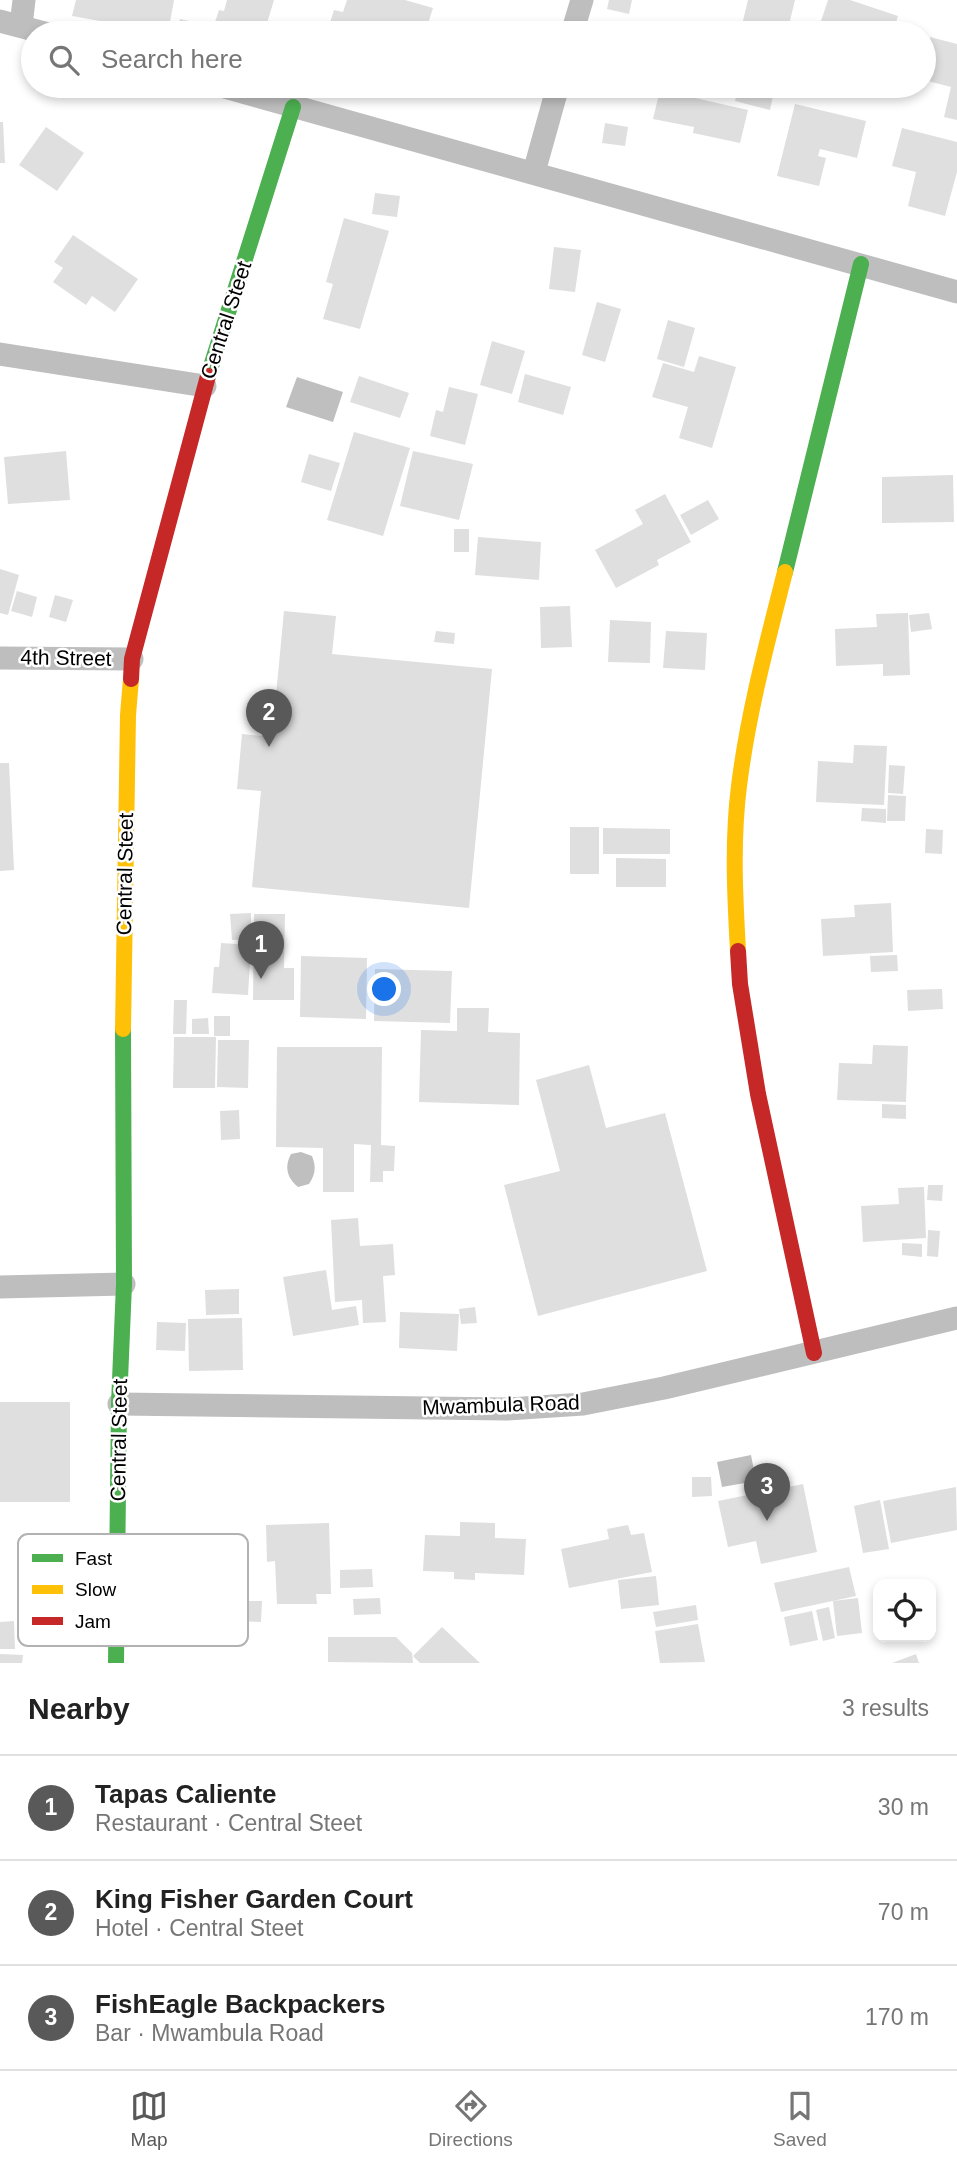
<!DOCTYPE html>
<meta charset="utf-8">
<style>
body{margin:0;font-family:Arial,sans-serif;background:#f2f2f2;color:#222}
.controls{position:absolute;right:21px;bottom:21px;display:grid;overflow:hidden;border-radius:14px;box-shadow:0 4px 10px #0003}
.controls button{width:63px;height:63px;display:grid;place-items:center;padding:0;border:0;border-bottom:2px solid #e0e0e0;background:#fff;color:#222;font:35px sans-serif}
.you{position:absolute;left:385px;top:990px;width:24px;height:24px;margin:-18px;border:5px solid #fff;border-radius:50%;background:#1a73e8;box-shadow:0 0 0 10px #1a73e833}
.badge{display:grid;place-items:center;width:46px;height:46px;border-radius:50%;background:#595959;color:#fff;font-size:23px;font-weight:700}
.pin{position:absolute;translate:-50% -58px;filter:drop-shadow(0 2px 4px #0008)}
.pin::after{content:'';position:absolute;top:37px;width:24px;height:21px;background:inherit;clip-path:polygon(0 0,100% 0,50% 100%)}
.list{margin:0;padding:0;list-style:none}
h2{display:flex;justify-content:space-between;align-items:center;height:91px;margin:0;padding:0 28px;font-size:30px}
h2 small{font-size:23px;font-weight:400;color:#767676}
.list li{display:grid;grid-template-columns:46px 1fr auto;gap:21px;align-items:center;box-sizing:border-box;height:105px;padding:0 28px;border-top:2px solid #e0e0e0}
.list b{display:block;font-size:26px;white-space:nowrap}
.list p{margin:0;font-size:23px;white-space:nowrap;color:#767676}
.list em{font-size:23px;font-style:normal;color:#767676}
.icon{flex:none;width:38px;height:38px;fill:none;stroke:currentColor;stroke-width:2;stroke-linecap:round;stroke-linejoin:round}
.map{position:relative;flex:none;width:957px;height:1663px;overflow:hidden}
.search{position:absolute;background:#fff;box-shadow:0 4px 10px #0003;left:21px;right:21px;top:21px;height:77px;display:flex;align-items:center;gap:18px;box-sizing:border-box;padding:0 24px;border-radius:38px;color:#767676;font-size:26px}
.sheet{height:406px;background:#fff}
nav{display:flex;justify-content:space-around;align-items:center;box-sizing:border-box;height:98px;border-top:2px solid #e0e0e0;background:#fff;font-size:19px;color:#767676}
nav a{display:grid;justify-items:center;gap:4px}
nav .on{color:#595959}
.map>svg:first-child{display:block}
.water{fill:#bfbfbf}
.building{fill:#dfdfdf}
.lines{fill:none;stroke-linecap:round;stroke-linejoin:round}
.street{stroke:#bebebe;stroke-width:23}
.fast{stroke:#4caf50;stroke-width:16}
.slow{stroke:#ffc107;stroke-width:16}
.jam{stroke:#c62828;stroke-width:16}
.labels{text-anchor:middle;stroke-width:5;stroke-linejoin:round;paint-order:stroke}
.street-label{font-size:21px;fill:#000;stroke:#fff}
.key{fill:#fff;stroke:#b2b2b2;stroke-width:2}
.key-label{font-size:19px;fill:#000}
</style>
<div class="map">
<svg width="957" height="1663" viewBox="0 0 957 1663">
<rect width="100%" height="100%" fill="#fff"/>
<!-- water -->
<path class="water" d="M297,377L343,392L333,422L286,407Z
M301,1152L312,1156C316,1166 316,1174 309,1184L298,1187C287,1178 284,1167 291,1154Z
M751,1455L756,1481L722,1487L717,1462Z"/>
<!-- building -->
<path class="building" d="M76,0H174L168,33L72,16Z
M227,0H274L264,33H220L212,31L219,10L224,11Z
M347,0H405L433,8L425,33H354L329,26L334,10L343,12Z
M609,0H632L629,14L607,9Z
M748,0H795L787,33H740Z
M828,0H850L898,16L893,33H817Z
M180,19L202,24L200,33H177Z
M435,24L467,32V33H432Z
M930,37L957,44V120L944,117L951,87L924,80V61Z
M739,86H775L770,110L735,101Z
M660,90L748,110L740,143L693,133L694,127L653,119Z
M795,104L866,121L857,158L820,149L818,156L826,158L819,186L777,176Z
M0,122H3L5,163H0Z
M605,123L628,127L625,146L602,143Z
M46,127L84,153L57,191L19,165Z
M902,128L957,142V172L945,216L908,206L916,172L892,166Z
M375,193L400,196L397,217L372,214Z
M344,218L389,231L360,329L323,319L333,284L326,282Z
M73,235L138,279L115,312L92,296L86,305L53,282L63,268L54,262Z
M554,247L581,250L575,292L549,289Z
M597,302L621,309L605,362L582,355Z
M668,320L695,328L684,367L657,359Z
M492,341L525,351L512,394L480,385Z
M699,356L736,367L712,448L679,438L688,407L652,397L663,363L694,372Z
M525,374L571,387L563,415L518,402Z
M359,376L409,393L400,418L350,402Z
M449,387L478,394L465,445L430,436L436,410L443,412Z
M354,432L410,448L383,536L327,520Z
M66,451L70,500L8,504L4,457Z
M413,451L473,464L459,520L400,506Z
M309,454L340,463L331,491L301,482Z
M953,475L954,522L882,523V477Z
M665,494L691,542L657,560L659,565L616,588L595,550L643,524L635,510Z
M708,500L719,519L691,535L680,515Z
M454,529H469V552H454Z
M478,537L541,542L539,580L475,575Z
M0,569L19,575L8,615L0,613Z
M17,591L37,597L32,617L11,611Z
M55,595L73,600L66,622L49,617Z
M570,606L572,647L541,648L540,607Z
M284,611L336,616L332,654L492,669L469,908L252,887L261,791L237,789L242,734L272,737Z
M908,613L910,675L883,676V664L836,666L835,629L877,627L876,614Z
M929,613L932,629L911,632L909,615Z
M610,620L651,622L650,663L608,662Z
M436,631L455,633L454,644L434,642Z
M666,631L707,633L705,670L663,668Z
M854,745L887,746L884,805L816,802L818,761L853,763Z
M0,763H9L14,870L0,871Z
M889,765L905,766L903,794L888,793Z
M888,795L906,796L905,821H887Z
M862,808L886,809V823L861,821Z
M570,827H599V874H570Z
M603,828L670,829V854H603Z
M926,829L943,830L942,854L925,853Z
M616,858L666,859V887H616Z
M891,903L893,952L823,956L821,919L855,917L854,905Z
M251,913V939L232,940L230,914Z
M254,914H285L284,968H294V1000H253Z
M221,943L251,945L248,995L212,993L214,967H219Z
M897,955L898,971L871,972L870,956Z
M301,956L367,958L366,1019L300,1017Z
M375,969L452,971L450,1023L374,1021Z
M942,989L943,1009L908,1011L907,990Z
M174,1000H187L186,1034H173Z
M457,1008H489L488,1032L520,1033L519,1105L419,1102L421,1030L457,1031Z
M214,1016H230V1036H214Z
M208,1018L209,1034H192V1019Z
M174,1037H216L215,1088H173Z
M218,1040H249L248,1088L217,1087Z
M873,1045L908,1046L906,1102L837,1100L839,1063L872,1064Z
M277,1047H382L381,1145L395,1146L394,1171H383V1182H370L371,1145L354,1144V1192H323V1148L276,1147Z
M589,1065L606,1128L665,1113L707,1271L538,1316L504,1185L560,1171L536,1080Z
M882,1104L906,1105V1119L882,1118Z
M239,1110L240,1139L221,1140L220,1111Z
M928,1185H943L942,1201L927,1200Z
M924,1187L926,1238L863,1242L861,1206L899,1204L898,1188Z
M358,1218L360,1246L393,1244L395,1275L383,1276L386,1322L363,1323L362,1300L335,1302L331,1220Z
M928,1230L940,1231L938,1257L927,1256Z
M902,1243L922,1244V1257L902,1255Z
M326,1270L332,1310L356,1306L359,1325L293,1336L283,1277Z
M239,1289V1314L206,1315L205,1290Z
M475,1307L477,1323L461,1324L459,1309Z
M400,1312L459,1314L457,1351L399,1348Z
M242,1318L243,1370L189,1371L188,1319Z
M157,1322L186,1323L185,1351L156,1350Z
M0,1402H70V1502H0Z
M692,1477H711L712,1496L692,1497Z
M803,1484L817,1552L761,1564L756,1541L728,1547L718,1501Z
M956,1487L957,1530L891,1543L883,1501Z
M880,1500L889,1549L863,1553L854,1506Z
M460,1522L495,1523V1538L526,1539L524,1575L475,1573V1580L454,1579V1572L423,1571L425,1535L460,1536Z
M329,1523L331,1594H316L317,1604H277L275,1561L267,1562L266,1525Z
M628,1525L631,1535L644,1533L652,1572L569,1588L561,1549L609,1539L607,1529Z
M849,1567L856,1596L781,1612L774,1583Z
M372,1569L373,1587L340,1588V1570Z
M656,1576L659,1605L621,1609L618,1580Z
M380,1598L381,1614L354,1615L353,1599Z
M858,1598L862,1633L837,1636L833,1601Z
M238,1601H262L261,1622L238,1621Z
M696,1605L698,1620L656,1627L653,1612Z
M829,1607L835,1638L823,1641L816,1610Z
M812,1611L818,1640L790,1646L784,1617Z
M14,1621L15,1649H0V1622Z
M698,1624L705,1662L660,1663L655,1631Z
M442,1627L480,1663H420L413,1656Z
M328,1637H396L412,1653L413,1663L328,1662Z
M0,1654L23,1655L22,1663H0Z
M916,1654L919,1663H892Z"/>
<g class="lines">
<!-- street -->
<path class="street" d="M0,21L45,33
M21,26L24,0
M572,33L582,0
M221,86L957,292
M534,172L558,86
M0,354L205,386
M0,658L132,659
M0,1287L124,1284
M119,1404L507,1409L583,1404L664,1388L957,1318"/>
<!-- fast -->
<path class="fast" d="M208,376L293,107
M785,572L861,264
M116,1663L119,1404L124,1284L123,1029"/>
<!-- slow -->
<path class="slow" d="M738,951C735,897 732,841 739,786C748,713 767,643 785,572
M123,1029L128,715L131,679"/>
<!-- jam -->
<path class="jam" d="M131,679L132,659L208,376
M738,951L740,984L758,1094L814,1353"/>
</g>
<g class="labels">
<!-- street labels -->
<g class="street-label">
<text transform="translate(226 320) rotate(-72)" y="7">Central Steet</text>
<text transform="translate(66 658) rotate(1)" y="7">4th Street</text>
<text transform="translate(125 874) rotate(-89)" y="7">Central Steet</text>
<text transform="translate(501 1405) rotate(-2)" y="7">Mwambula Road</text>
<text transform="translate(119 1440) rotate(-89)" y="7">Central Steet</text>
</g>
</g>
<!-- legend -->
<rect x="18" y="1534" width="230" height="112" rx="10" class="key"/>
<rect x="32" y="1554" width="31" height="8" fill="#4caf50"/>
<rect x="32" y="1585" width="31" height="9" fill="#ffc107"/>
<rect x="32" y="1617" width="31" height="8" fill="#c62828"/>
<g class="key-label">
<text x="75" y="1565">Fast</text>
<text x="75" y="1596">Slow</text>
<text x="75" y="1628">Jam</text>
</g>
</svg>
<div class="controls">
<button><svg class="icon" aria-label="locate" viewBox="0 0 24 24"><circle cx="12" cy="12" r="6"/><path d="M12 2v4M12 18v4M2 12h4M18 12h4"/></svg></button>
</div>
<div class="you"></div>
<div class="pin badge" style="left:261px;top:979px">1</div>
<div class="pin badge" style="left:269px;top:747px">2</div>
<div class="pin badge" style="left:767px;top:1521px">3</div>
<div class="search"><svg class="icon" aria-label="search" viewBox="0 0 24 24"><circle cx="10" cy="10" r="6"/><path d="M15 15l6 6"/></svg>Search here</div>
</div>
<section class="sheet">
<h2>Nearby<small>3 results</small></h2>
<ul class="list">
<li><span class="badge">1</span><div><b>Tapas Caliente</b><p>Restaurant · Central Steet</p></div><em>30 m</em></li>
<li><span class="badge">2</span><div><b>King Fisher Garden Court</b><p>Hotel · Central Steet</p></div><em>70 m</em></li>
<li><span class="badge">3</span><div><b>FishEagle Backpackers</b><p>Bar · Mwambula Road</p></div><em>170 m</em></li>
</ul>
</section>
<nav>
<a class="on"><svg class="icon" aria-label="map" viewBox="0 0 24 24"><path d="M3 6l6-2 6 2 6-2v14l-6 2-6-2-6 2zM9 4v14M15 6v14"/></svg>Map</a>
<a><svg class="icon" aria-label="directions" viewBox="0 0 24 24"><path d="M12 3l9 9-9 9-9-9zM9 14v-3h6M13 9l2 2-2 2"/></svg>Directions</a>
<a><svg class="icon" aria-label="saved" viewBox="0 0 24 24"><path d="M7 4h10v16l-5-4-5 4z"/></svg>Saved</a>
</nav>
